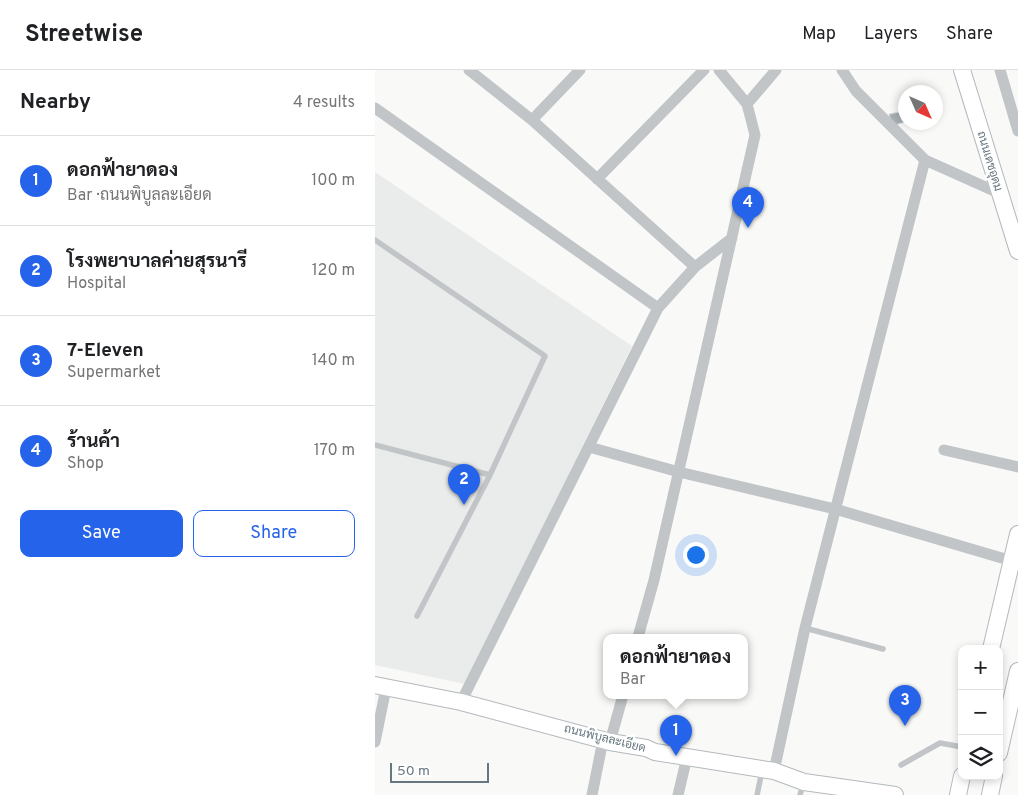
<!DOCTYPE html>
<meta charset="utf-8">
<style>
body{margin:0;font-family:Overpass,Sarabun,sans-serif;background:#f6f6f6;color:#202124}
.controls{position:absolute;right:15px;bottom:15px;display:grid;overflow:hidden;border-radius:10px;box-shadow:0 2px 8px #0003}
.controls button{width:45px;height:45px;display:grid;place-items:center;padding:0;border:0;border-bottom:1px solid #e0e0e0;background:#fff;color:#202124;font:25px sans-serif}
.compass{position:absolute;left:523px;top:15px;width:45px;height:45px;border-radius:50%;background:#fff;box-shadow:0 2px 8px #0003;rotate:135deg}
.scale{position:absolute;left:15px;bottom:12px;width:99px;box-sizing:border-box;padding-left:5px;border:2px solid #667780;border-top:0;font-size:14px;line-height:18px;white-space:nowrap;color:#667780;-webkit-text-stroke:4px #fff;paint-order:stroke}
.you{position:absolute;left:320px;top:484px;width:18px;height:18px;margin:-12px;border:4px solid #fff;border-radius:50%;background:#1a73e8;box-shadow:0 0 0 8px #1a73e833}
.badge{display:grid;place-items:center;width:32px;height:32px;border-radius:50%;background:#2563eb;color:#fff;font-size:16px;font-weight:700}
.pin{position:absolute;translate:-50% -41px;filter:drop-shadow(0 1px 2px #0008)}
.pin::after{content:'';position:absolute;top:26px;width:18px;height:15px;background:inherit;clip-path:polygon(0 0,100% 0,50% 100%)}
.popup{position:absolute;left:228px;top:564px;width:145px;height:65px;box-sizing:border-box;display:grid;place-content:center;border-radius:10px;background:#fff;filter:drop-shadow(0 1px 4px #0005);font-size:16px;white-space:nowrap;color:#757577}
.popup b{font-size:19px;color:#202124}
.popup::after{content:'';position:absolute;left:50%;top:100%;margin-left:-10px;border:10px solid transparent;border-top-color:#fff}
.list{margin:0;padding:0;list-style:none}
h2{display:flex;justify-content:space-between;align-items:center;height:65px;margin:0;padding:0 20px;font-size:21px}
h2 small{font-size:16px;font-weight:400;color:#757577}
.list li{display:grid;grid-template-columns:32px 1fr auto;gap:15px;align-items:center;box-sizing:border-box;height:90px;padding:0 20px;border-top:1px solid #e0e0e0}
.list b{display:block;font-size:19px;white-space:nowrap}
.list p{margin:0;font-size:16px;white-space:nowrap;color:#757577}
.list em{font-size:16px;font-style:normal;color:#757577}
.actions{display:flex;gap:10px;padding:15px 20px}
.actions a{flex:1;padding:11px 0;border:1px solid #2563eb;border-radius:10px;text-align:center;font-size:18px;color:#2563eb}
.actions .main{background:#2563eb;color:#fff}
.icon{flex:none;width:28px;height:28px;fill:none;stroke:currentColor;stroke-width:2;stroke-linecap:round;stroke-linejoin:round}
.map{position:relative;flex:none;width:643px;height:725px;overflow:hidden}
header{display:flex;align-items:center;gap:30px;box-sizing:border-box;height:70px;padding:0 25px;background:#fff;border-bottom:1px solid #e0e0e0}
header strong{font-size:24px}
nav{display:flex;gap:28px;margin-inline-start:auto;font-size:18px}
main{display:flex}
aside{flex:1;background:#fff}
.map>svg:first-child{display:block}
.built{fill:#eaebeb}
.building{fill:#a6afb4;stroke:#dbdbda}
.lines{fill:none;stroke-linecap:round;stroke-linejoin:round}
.secondary-casing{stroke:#b3b9bd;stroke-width:18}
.lane{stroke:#c1c5c8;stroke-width:5.5}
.street{stroke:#c1c5c8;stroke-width:11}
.secondary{stroke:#fff;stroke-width:16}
.labels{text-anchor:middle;stroke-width:5;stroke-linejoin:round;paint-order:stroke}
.street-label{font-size:12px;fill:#667780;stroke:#fff}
</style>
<header>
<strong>Streetwise</strong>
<nav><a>Map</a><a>Layers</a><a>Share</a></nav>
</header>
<main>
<aside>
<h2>Nearby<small>4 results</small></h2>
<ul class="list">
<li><span class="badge">1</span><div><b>ดอกฟ้ายาดอง</b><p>Bar · ถนนพิบูลละเอียด</p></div><em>100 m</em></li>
<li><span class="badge">2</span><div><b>โรงพยาบาลค่ายสุรนารี</b><p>Hospital</p></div><em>120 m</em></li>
<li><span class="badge">3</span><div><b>7-Eleven</b><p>Supermarket</p></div><em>140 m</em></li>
<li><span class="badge">4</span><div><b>ร้านค้า</b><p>Shop</p></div><em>170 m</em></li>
</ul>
<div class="actions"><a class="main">Save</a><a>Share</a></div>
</aside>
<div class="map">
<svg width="643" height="725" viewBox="0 0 643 725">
<rect width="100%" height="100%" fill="#f9f9f7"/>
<!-- built -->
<path class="built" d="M0,102L257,276L90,614L0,595Z"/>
<!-- building -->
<path class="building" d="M530,41V52L517,56L514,44Z"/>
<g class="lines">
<defs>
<path id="secondary" d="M587,0L643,181
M616,579L643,464
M0,615L86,632L235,672L271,678L280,682L399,701L429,712L520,725
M624,683L643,601
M583,725L587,706
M615,725L619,706"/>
</defs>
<!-- secondary casing -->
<use href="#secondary" class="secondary-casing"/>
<!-- lane -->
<path class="lane" d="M0,170L170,286L115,405L0,375
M42,546L115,405
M430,558L508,579
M526,695L565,673L587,677
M382,725L387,701
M425,725L428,714"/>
<!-- street -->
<path class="street" d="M94,0L157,50L320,197
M344,0L372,34
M467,0L481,21L550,90L626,124
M625,0L643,61
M0,38L283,238
M157,50L205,0
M222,109L329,0
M214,377L304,402L460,439L637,491
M569,380L643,397
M263,567L279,510L380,65L372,34L401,0
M86,632L283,238L320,197L357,168
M0,672L11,618
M235,672L248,625
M399,701L430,558L550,90
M217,725L228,670
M303,725L312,687"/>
<!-- secondary -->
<use href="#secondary" class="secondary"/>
</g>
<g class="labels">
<!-- street labels -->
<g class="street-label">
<text transform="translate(615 91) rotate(73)" y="4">ถนนเดชอุดม</text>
<text transform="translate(230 668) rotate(14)" y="4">ถนนพิบูลละเอียด</text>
</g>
</g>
</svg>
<div class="controls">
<button>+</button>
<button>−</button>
<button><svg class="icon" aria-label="layers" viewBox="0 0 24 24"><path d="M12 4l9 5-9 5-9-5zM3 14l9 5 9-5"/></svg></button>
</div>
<svg class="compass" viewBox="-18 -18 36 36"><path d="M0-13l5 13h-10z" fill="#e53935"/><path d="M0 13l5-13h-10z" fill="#757577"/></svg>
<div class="scale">50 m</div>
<div class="you"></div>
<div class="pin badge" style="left:301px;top:686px">1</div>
<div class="popup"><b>ดอกฟ้ายาดอง</b>Bar</div>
<div class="pin badge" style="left:89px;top:435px">2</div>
<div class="pin badge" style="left:530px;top:656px">3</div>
<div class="pin badge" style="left:373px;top:158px">4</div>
</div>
</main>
